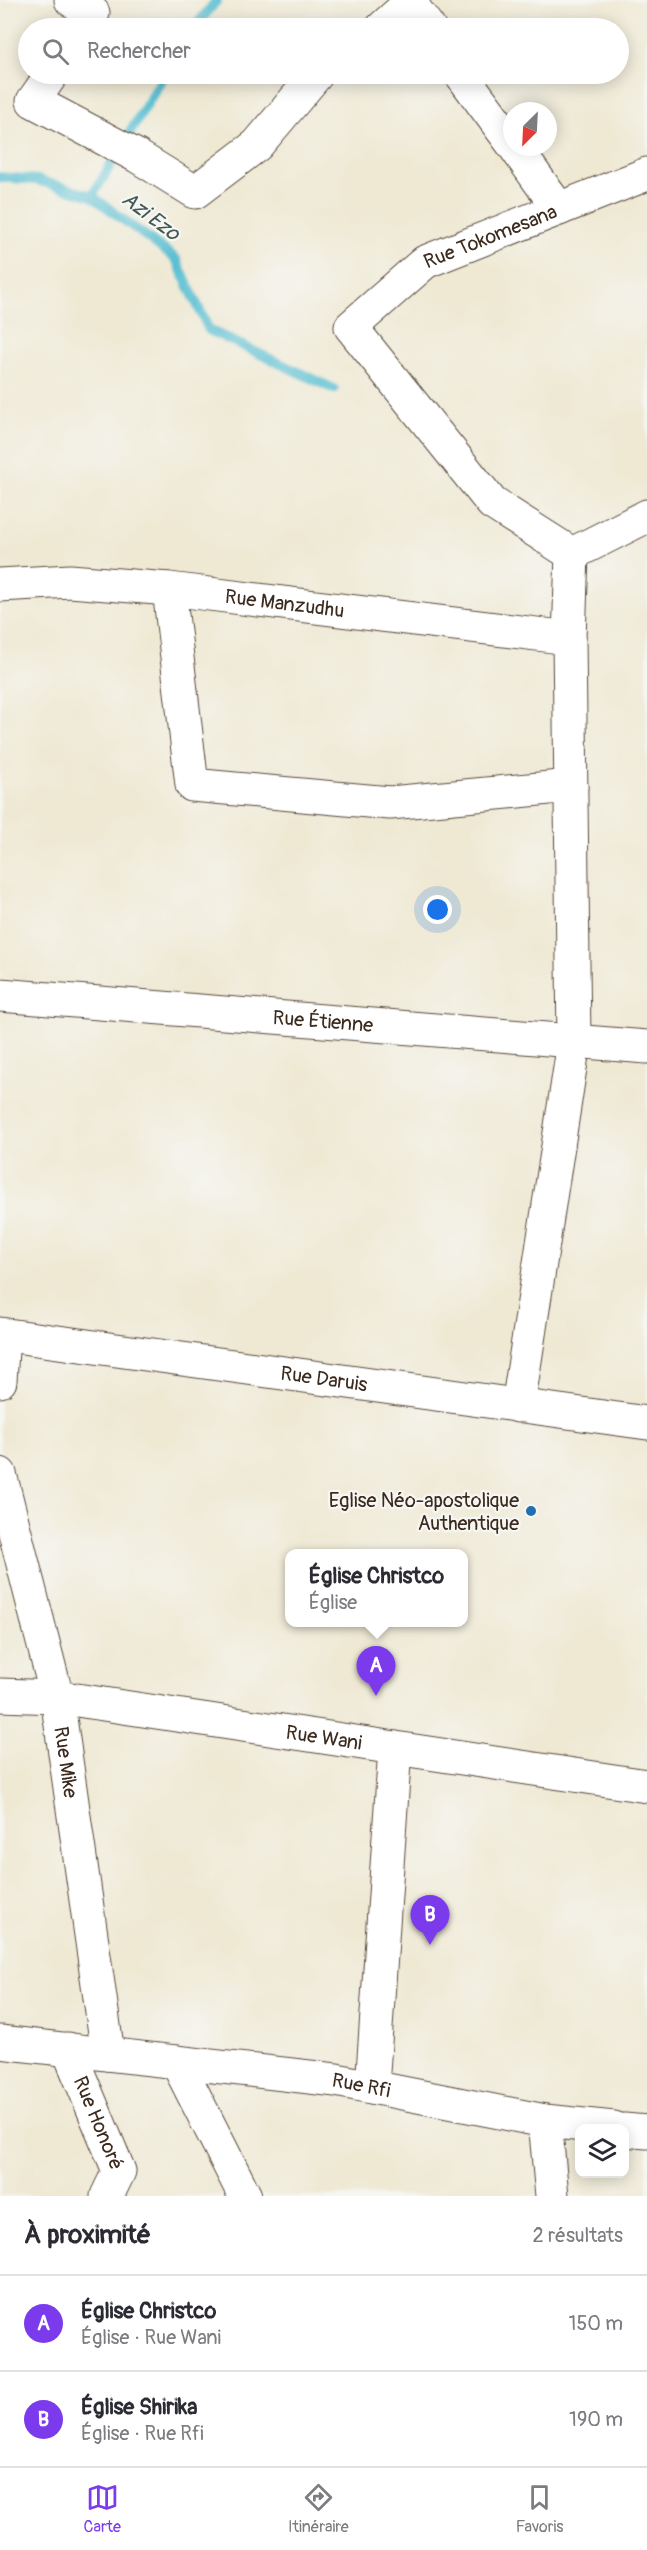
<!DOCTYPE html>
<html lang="fr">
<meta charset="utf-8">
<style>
body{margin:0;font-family:Pangolin,sans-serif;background:#f2f2f3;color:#2b2b33}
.controls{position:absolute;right:18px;bottom:18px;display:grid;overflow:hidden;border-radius:12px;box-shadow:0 3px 15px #0003}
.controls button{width:54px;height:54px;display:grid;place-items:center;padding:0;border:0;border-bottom:2px solid #e1e1e2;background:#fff;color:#2b2b33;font:30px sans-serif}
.compass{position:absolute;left:503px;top:102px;width:54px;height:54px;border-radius:50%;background:#fff;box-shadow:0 3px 15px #0003;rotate:204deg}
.you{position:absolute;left:438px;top:910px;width:21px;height:21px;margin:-15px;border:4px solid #fff;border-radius:50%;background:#1a73e8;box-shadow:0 0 0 9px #1a73e833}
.badge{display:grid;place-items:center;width:39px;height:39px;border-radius:50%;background:#7c3aed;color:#fff;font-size:20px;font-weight:700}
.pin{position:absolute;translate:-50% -50px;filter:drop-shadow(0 2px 3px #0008)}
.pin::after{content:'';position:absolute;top:32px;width:21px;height:18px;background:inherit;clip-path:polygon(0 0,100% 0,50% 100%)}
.popup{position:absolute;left:285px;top:1549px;width:183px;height:78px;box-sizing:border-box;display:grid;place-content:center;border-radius:12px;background:#fff;filter:drop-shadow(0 2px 4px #0005);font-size:20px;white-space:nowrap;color:#7c7c81}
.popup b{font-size:22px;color:#2b2b33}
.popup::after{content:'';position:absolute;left:50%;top:100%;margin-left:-12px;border:12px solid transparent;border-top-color:#fff}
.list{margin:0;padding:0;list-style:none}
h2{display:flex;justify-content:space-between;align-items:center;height:78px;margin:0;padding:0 24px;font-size:26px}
h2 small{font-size:20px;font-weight:400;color:#7c7c81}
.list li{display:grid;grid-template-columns:39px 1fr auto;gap:18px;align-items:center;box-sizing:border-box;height:96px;padding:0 24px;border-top:2px solid #e1e1e2}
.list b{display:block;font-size:22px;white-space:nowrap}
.list p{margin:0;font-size:20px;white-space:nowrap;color:#7c7c81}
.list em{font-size:20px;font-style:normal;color:#7c7c81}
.icon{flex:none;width:33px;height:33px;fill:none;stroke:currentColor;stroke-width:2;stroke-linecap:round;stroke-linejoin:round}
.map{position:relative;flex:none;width:647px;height:2196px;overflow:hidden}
.search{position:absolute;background:#fff;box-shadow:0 3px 15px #0003;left:18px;right:18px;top:18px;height:66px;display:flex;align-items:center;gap:15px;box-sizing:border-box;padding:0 21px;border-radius:33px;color:#7c7c81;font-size:22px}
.sheet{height:270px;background:#fff}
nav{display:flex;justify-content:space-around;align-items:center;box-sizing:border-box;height:84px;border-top:2px solid #e1e1e2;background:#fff;font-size:16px;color:#7c7c81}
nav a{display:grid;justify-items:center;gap:3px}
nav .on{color:#7c3aed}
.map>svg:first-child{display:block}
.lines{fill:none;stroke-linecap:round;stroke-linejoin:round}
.stream{stroke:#54bed1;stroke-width:10}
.minor-casing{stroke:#564739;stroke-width:35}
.minor{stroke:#fff;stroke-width:33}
.poi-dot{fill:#1f6fb2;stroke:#f6f6f2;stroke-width:2}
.labels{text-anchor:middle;stroke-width:4.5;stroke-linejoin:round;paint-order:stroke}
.street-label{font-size:20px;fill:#3b2a1e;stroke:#f6f6f2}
.poi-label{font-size:20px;fill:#3b2a1e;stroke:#f6f6f2;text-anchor:end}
.water-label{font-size:21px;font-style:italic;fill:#425654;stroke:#f6f6f2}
</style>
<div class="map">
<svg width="647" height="2196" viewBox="0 0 647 2196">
<rect width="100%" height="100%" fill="#f6f6f2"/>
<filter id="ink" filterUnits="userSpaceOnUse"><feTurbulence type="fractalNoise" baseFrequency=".0167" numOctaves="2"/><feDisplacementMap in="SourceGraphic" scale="12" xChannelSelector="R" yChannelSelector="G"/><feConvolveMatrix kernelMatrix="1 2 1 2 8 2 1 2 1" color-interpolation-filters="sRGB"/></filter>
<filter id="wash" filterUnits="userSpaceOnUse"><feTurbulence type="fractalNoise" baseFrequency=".008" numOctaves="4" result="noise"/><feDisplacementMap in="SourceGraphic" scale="24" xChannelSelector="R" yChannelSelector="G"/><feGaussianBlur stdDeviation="1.35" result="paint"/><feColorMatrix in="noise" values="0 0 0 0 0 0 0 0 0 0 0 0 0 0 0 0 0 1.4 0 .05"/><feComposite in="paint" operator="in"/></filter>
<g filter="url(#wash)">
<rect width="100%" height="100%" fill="#efe9d4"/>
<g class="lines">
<!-- stream -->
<path class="stream" d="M194,28L217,0
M0,177L37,180L92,196L176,259L209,330L334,389
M92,196L165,74"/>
</g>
</g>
<g filter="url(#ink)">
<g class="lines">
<defs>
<g id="minor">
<path d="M71,0L93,13L82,28"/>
<path d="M410,3L429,28"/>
<path d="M382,28L413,0"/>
<path d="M52,74L33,101L137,156L195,192L257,145L317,74"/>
<path d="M461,74L512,143"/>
<path d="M515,147L559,209"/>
<path id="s1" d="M572,554L492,503L351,327L425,262L647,174"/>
<path d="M572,554L647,516"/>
<path id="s2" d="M0,585L70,581L169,589L569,638"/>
<path d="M169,589L192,785L390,803L571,786"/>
<path id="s3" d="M0,995L647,1047"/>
<path id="s4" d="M0,1334L647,1423"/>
<path d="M0,1381L3,1335"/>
<path d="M518,1406L574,1042L569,638L572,554"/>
<path id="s5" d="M0,1474L57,1697L108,2054"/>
<path id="s6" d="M0,1695L57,1697L647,1786"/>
<path id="s7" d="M0,2042L336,2080L545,2121L614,2128"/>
<path id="s8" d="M68,2049L119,2171L107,2196"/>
<path d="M177,2062L245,2196"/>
<path d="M372,2087L395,1748"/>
<path d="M545,2121L552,2196"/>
<path d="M624,2130L647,2132"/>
</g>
</defs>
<!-- minor casing -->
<use href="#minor" class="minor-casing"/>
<!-- minor -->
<use href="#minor" class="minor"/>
</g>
</g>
<!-- markers -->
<circle class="poi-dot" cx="531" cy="1511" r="6"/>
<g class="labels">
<!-- street labels -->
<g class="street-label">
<text dy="7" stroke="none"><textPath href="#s1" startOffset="489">Rue Tokomesana</textPath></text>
<text dy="7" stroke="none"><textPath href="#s2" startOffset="286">Rue Manzudhu</textPath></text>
<text dy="7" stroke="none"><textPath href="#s3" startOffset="324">Rue Étienne</textPath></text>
<text dy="7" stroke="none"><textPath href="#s4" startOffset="327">Rue Daruis</textPath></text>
<text dy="7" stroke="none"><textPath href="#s6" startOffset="327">Rue Wani</textPath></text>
<text dy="7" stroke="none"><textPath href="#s5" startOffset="296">Rue Mike</textPath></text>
<text dy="7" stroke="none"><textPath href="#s7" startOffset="364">Rue Rfi</textPath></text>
<text dy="7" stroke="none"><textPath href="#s8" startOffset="80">Rue Honoré</textPath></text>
</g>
<!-- poi labels -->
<g class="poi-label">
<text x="519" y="1507">Eglise Néo-apostolique<tspan x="519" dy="23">Authentique</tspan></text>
</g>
<!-- water labels -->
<g class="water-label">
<text transform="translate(151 216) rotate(37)" y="7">Azi Ezo</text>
</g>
</g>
</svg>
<div class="controls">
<button><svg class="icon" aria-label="layers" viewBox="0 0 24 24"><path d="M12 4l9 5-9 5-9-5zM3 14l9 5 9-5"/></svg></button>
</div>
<svg class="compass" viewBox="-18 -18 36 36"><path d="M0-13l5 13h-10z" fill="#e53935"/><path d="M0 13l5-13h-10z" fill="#7c7c81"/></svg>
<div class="you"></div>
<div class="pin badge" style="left:376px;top:1696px">A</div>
<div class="popup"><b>Église Christco</b>Église</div>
<div class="pin badge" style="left:430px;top:1945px">B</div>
<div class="search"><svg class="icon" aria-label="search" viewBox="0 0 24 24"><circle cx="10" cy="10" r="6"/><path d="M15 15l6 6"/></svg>Rechercher</div>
</div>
<section class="sheet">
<h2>À proximité<small>2 résultats</small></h2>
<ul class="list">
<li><span class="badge">A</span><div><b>Église Christco</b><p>Église · Rue Wani</p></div><em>150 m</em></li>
<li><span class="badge">B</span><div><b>Église Shirika</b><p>Église · Rue Rfi</p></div><em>190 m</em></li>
</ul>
</section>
<nav>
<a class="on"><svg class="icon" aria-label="map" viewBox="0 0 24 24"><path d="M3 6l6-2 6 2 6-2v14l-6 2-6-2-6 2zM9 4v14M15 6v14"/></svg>Carte</a>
<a><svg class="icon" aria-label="directions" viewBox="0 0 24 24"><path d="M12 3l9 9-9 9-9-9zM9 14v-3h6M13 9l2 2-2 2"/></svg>Itinéraire</a>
<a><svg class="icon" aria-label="saved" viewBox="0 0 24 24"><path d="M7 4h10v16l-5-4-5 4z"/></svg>Favoris</a>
</nav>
